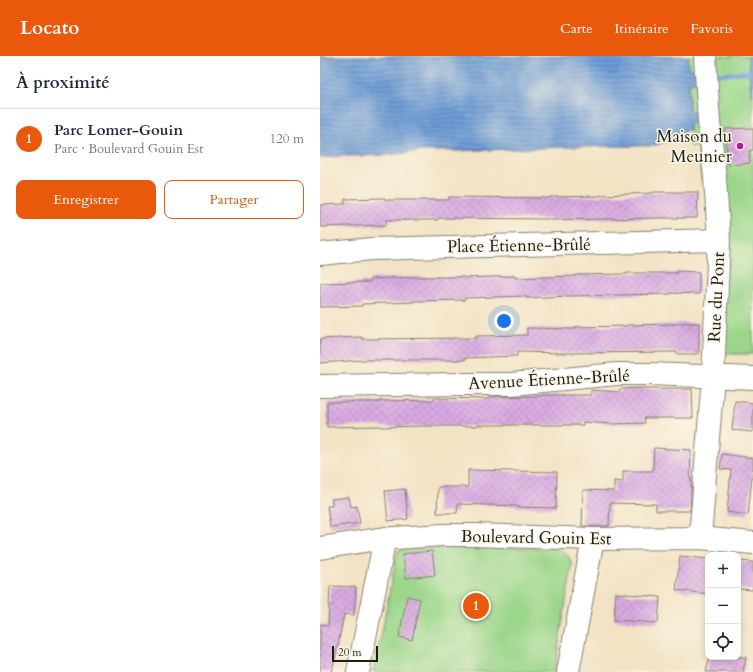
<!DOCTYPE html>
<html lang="fr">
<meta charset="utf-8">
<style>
body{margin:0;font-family:Cardo,serif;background:#f2f2f3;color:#1f2937}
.controls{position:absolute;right:12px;bottom:12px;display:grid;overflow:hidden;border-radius:8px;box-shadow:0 2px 6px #0003}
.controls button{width:36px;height:36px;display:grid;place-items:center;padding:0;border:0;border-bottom:1px solid #e0e1e3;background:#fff;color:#1f2937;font:20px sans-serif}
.scale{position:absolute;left:12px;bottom:10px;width:46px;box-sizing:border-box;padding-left:4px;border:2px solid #1c1c1c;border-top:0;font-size:11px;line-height:14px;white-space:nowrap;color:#1c1c1c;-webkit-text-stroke:3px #fcf5e5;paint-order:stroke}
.you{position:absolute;left:184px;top:265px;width:14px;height:14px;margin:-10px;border:3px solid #fff;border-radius:50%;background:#1a73e8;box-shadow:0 0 0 6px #1a73e833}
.badge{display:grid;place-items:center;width:26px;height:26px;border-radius:50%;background:#ea580c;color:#fff;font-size:13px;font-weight:700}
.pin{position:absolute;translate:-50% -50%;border:2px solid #fff;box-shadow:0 1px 4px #0006}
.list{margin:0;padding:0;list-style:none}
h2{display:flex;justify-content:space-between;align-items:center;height:52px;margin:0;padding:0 16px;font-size:17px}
h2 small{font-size:13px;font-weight:400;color:#747a83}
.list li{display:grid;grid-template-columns:26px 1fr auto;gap:12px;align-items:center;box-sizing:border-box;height:60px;padding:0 16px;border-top:1px solid #e0e1e3}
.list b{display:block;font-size:15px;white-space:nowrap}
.list p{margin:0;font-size:13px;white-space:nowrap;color:#747a83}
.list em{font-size:13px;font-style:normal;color:#747a83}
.actions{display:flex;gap:8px;padding:12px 16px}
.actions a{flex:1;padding:9px 0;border:1px solid #ea580c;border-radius:8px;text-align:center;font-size:14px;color:#ea580c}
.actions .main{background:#ea580c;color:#fff}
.icon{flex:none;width:22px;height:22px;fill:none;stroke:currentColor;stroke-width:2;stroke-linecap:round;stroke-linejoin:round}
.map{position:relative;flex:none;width:433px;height:616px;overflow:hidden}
header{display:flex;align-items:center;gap:24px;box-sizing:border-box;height:56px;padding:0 20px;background:#ea580c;color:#fff}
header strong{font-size:19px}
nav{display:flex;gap:22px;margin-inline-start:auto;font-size:14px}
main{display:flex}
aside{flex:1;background:#fff}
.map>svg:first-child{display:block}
.green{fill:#9bd68b;stroke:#5c7954}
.water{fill:url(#water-rules);stroke:#445c79}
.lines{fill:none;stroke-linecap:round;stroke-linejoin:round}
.stream{stroke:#6d9cd6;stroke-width:4.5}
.building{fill:url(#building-cross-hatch)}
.minor-casing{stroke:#878070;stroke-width:24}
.minor{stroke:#fff;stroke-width:22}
.poi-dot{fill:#b5179e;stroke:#fcf5e5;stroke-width:1.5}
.labels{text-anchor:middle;stroke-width:3;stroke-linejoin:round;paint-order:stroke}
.poi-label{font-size:17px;fill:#1c1c1c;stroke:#fcf5e5;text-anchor:end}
.street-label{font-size:17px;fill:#1c1c1c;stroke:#fcf5e5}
</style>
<header>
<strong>Locato</strong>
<nav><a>Carte</a><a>Itinéraire</a><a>Favoris</a></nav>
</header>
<main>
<aside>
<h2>À proximité<small></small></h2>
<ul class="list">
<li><span class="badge">1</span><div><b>Parc Lomer-Gouin</b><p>Parc · Boulevard Gouin Est</p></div><em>120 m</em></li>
</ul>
<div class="actions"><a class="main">Enregistrer</a><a>Partager</a></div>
</aside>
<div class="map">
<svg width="433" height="616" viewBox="0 0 433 616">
<defs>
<pattern id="water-rules" width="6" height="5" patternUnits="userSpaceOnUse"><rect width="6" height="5" fill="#6d9cd6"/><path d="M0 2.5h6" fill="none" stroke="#597ead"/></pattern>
<pattern id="building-cross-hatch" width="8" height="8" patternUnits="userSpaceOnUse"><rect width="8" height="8" fill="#d8a9e3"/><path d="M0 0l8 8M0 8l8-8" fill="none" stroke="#b991c2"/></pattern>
</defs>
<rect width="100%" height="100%" fill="#fcf5e5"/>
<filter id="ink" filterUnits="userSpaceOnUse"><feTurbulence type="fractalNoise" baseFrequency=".025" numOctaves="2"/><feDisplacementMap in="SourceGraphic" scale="8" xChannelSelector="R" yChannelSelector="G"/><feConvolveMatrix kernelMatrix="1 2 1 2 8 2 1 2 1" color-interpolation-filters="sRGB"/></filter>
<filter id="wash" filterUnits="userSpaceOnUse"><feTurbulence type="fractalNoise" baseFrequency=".012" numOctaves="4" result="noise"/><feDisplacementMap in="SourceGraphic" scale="16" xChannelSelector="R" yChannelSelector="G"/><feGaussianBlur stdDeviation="0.9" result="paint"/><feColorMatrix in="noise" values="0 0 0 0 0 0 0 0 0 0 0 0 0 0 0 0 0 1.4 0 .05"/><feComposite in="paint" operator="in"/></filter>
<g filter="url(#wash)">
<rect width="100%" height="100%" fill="#f2e3c5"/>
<!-- green -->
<path class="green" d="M368,0H428L431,38L433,39V298H402L404,124L382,125L378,91L370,90L369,67H382L369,55V27L379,26L369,13Z
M82,492H237C246,496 250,500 252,510L234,616H53L59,590L77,497L78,495Z"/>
<!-- water -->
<path class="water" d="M0,0H368L369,13L378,14L379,26L369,27V55H381L382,67H369V73C364,76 360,79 356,82C348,86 339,88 331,90L248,91L138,95H104L67,99L43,100H22L0,102Z
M428,0H433V39H431Z"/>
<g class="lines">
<!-- stream -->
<path class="stream" d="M392,19L430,16"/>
</g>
<g id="blocks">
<!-- building -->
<path class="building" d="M433,72V94L429,95L430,107L408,109L405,73Z
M333,136H378L377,162H336L230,164V163L118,162V164H66V169L0,171V149L25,148V143L65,142V144H129V141L230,142V141L281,140V139L333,137Z
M357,215L379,216V238L351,237V238L248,240L206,242V240L145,242V244L94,245V246L42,248V250L0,251V227L50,226V223L93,221H144V222L195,220V222L256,220V219L307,218V217H357Z
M357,267H379V298H357V296L244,297L197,296V300L145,302V304H43L0,307V283L42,281V283L156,282V280L207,279V272L255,273V271L307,270V269L357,268Z
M323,332V333H372L373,362H324L325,367L292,368L263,366V369H157V370H105L61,371V370L7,371V346H60V345L114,344V342L169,343L168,341L222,340V339H271V334L300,336V333Z
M415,345L433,347V376L412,374Z
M334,392L371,394L370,423H371V441L370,455H336V448L290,447L289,470H262L263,434L294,435V425L303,426V415H333Z
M402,398L433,402V411L428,459L407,456L411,414L400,413Z
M148,414L237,416L236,452L197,451V450L138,448L137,457H117L118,431H148Z
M85,433L88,463L68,465L65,435Z
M29,441L31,451L37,450L40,467L10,471L7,450H12V443Z
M112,495L115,519L86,522L83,498Z
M360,500L388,503V538L356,534Z
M418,505L433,506V534L418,533Z
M10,530L36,531L34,559L24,558L15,603L11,616H0V568L8,570Z
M296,537L340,541L338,567L294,564Z
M87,540L100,543L92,584L79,581Z
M390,601H426L423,616H386Z"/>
</g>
</g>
<g filter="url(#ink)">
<use href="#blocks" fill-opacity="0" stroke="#878070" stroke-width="1"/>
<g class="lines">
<defs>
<path id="minor" d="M0,198L52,193L399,184
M0,330L142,328H191L297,318H329L433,322
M380,482L393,321L399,184L395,122L389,66L385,0
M0,492L58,483L123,479H154L273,483L380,482L433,487
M38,616L65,482
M248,616L273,483"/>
</defs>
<!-- minor casing -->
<use href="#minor" class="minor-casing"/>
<!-- minor -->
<use href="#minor" class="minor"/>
</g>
</g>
<!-- markers -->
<circle class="poi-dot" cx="420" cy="90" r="4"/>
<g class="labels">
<!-- poi labels -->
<g class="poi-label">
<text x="412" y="86">Maison du<tspan x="412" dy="20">Meunier</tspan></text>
</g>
<!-- street labels -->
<g class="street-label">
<text transform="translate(199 189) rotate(-1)" y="6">Place Étienne-Brûlé</text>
<text transform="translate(396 241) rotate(-87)" y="6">Rue du Pont</text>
<text transform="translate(229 323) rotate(-3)" y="6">Avenue Étienne-Brûlé</text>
<text transform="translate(216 481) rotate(1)" y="6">Boulevard Gouin Est</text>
</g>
</g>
</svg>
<div class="controls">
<button>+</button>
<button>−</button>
<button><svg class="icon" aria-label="locate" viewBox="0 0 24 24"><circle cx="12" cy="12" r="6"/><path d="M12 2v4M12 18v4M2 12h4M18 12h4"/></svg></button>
</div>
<div class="scale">20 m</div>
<div class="you"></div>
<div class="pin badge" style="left:156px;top:550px">1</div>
</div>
</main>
